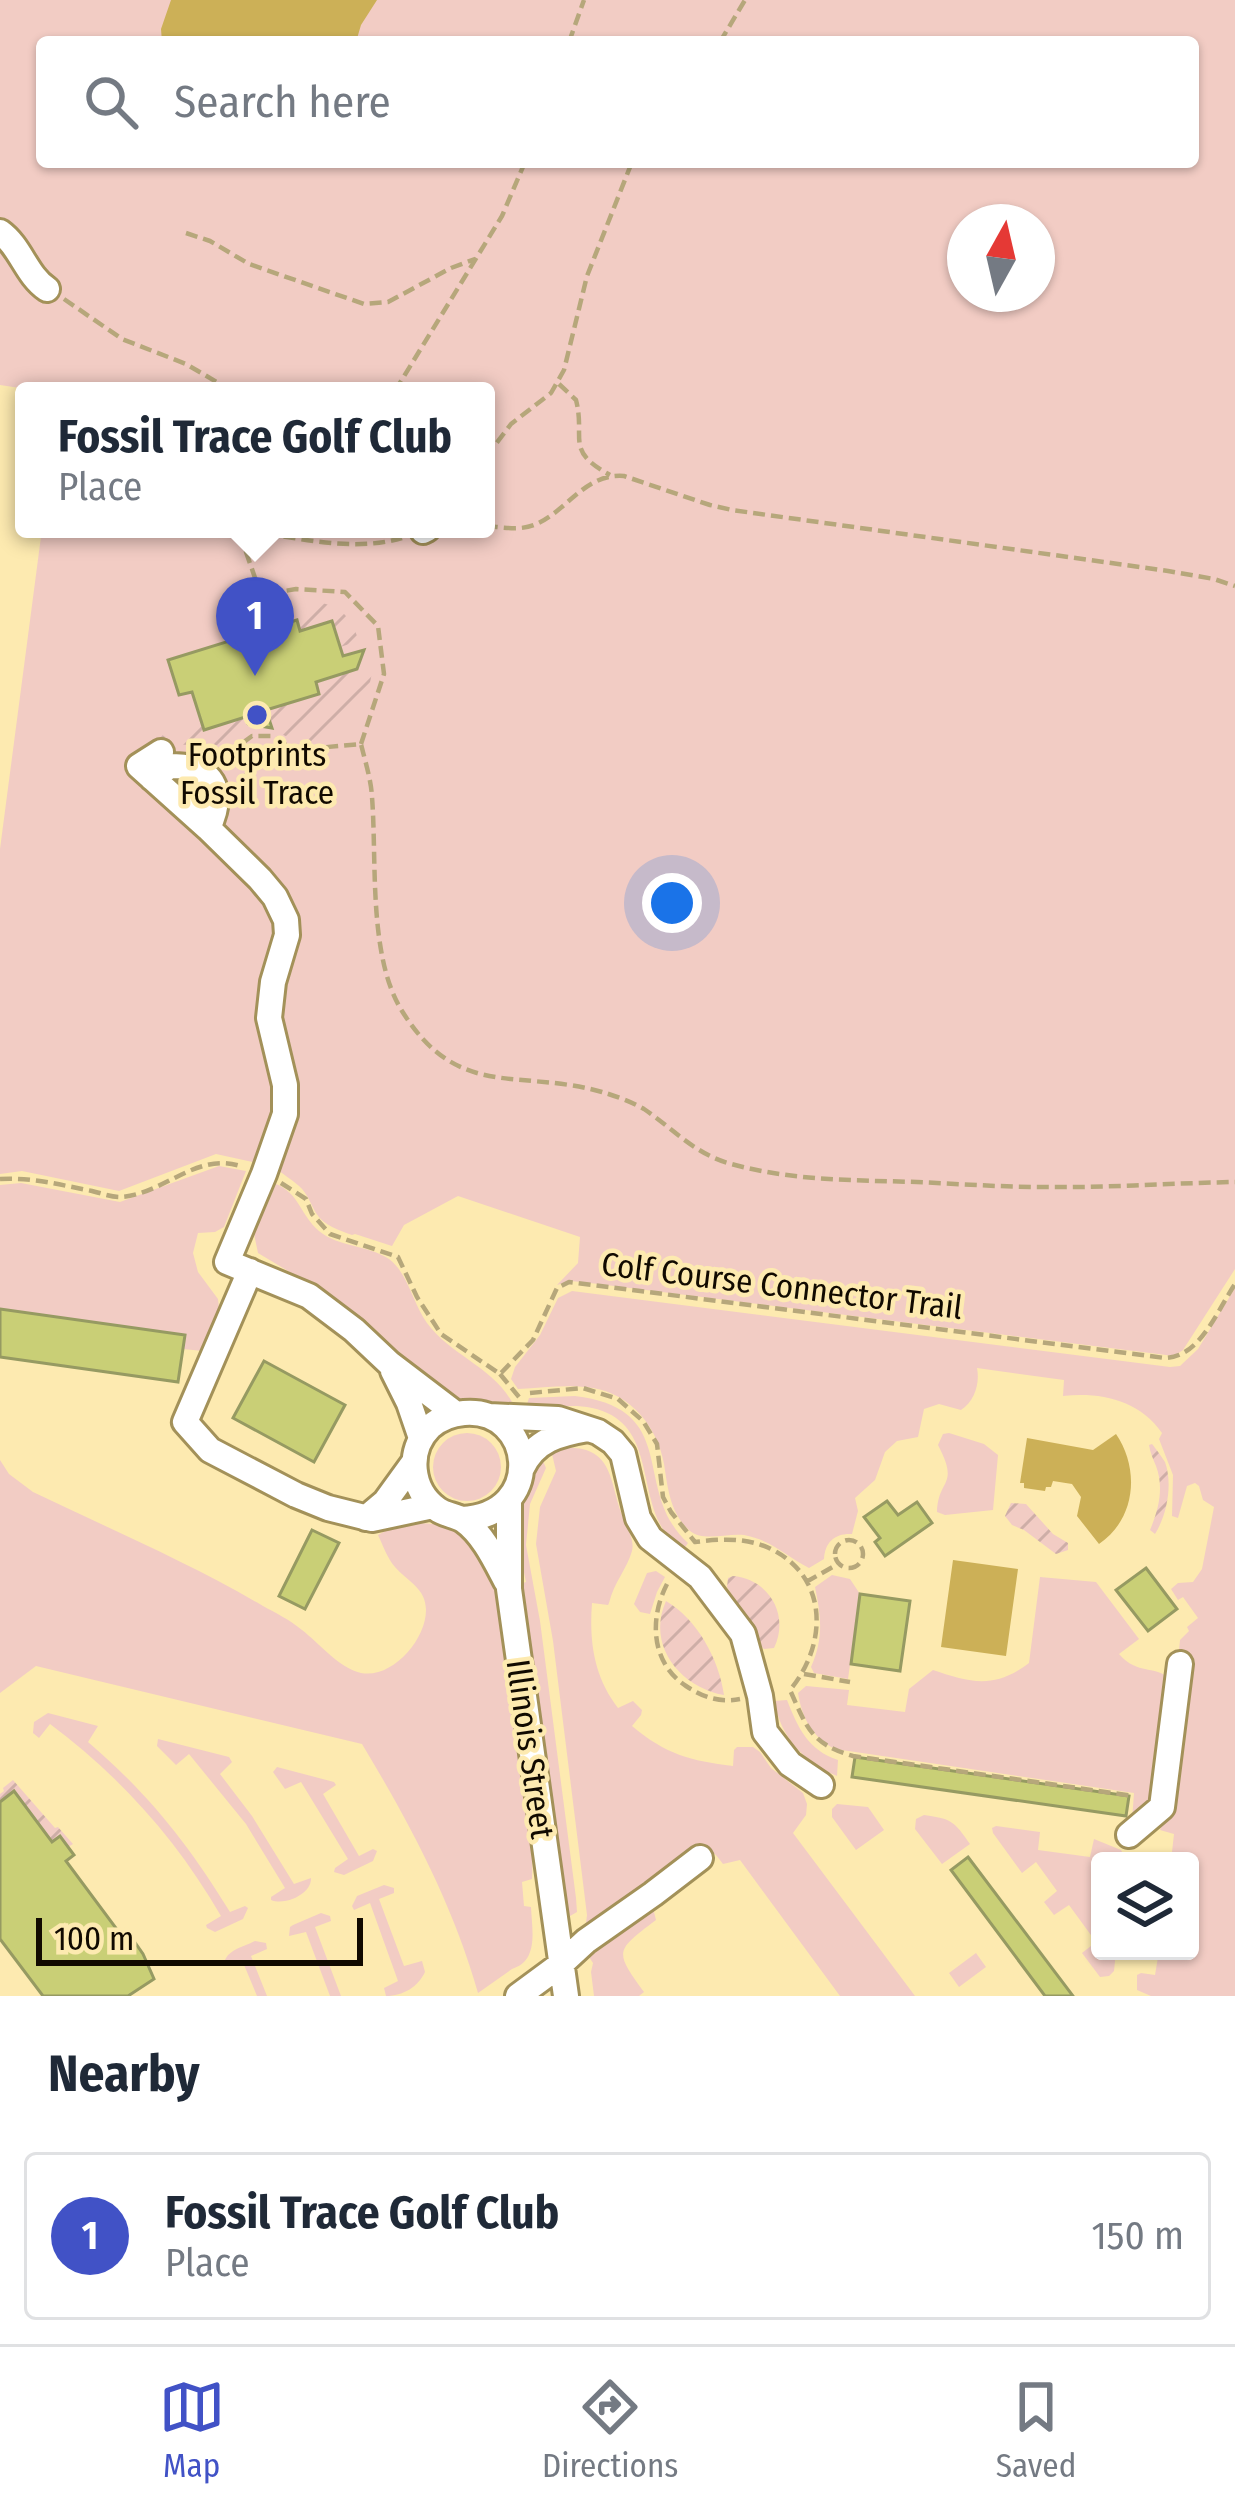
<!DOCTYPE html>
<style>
body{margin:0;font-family:"Fira Sans Condensed",sans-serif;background:#f2f2f3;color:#1f2937}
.controls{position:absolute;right:36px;bottom:36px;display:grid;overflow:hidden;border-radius:12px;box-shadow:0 3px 9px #0004}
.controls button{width:108px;height:108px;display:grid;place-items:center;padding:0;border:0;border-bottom:3px solid #e0e1e3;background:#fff;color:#1f2937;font:60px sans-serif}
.compass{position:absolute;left:947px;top:204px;width:108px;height:108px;border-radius:50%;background:#fff;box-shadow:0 3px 9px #0004;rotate:8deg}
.scale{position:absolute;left:36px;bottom:30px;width:327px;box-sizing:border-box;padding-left:12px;border:6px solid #110a00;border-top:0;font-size:33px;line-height:42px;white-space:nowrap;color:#110a00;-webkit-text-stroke:9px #fdeab0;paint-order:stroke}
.you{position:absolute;left:672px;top:903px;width:42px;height:42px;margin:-30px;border:9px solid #fff;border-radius:50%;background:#1a73e8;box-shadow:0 0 0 18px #1a73e833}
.badge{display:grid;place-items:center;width:78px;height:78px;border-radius:50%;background:#4152c6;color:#fff;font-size:39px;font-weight:700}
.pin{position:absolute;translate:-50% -99px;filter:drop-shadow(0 3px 6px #0008)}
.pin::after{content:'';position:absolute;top:63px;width:42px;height:36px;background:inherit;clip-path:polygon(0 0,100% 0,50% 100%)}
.popup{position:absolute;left:15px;top:382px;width:480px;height:156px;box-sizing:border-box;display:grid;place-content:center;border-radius:12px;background:#fff;filter:drop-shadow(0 3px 9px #0005);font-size:39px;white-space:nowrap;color:#747a83}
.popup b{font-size:45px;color:#1f2937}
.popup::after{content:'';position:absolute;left:50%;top:100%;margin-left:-24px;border:24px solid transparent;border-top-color:#fff}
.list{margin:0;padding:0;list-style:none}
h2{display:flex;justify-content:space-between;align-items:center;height:156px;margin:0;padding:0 48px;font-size:51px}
h2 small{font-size:39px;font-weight:400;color:#747a83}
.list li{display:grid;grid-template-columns:78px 1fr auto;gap:36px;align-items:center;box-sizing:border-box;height:168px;margin:0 24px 24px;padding:0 24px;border:3px solid #e0e1e3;border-radius:12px}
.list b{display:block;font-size:45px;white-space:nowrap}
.list p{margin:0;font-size:39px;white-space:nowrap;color:#747a83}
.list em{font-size:39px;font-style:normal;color:#747a83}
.icon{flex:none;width:66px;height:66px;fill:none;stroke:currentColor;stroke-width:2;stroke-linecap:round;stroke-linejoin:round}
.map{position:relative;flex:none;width:1235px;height:1996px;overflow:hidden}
.search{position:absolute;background:#fff;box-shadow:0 3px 9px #0004;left:36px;right:36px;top:36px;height:132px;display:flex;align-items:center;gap:30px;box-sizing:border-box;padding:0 42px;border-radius:12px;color:#747a83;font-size:45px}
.sheet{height:348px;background:#fff}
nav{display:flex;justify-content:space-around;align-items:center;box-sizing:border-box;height:168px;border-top:3px solid #e0e1e3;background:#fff;font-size:33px;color:#747a83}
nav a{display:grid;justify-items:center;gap:6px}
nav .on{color:#4152c6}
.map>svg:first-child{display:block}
.grass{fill:#f2ccc4;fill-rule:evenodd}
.garden{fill:url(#garden-furrows)}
.water{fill:#ccb057}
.building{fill:#c9cf76;stroke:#969a62;stroke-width:3}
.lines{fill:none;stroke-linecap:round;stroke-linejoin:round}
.minor-casing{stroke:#a39159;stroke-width:30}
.path{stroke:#b6a77b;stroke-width:4.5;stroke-dasharray:12 6;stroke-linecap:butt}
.minor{stroke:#fff;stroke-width:24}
.poi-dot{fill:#4152c6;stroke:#fdeab0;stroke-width:4.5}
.labels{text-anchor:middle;stroke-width:9;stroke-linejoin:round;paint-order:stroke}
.poi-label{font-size:33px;fill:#110a00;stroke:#fdeab0}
.street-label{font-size:33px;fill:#110a00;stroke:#fdeab0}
</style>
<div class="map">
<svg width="1235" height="1996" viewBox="0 0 1235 1996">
<defs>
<pattern id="garden-furrows" width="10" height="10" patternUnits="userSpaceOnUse" patternTransform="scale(3)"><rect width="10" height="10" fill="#f2ccc4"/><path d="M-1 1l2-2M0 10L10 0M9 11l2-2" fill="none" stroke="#ceaea7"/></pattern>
</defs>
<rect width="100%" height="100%" fill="#fdeab0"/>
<!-- grass -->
<path class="grass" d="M0,0H1235V1269L1183,1350L1174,1356L582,1282L570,1281L557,1285L578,1263L580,1237L458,1196L404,1225L392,1246L355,1234L352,1235C339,1230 324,1226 316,1213C310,1203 308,1194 299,1186C291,1179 282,1174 275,1167L216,1154L119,1191L22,1171L0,1174V849L42,529H486V391H40L0,385ZM42,42H1193V162H42ZM965,222H1037V294H965Z
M219,1166L246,1171L224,1227L215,1232L198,1233L193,1253L198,1272L218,1299L220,1317L213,1352L183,1349L0,1309V1185L21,1183L120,1202Z
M276,1184C299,1193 301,1216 319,1231C338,1247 368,1245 389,1259C408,1273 413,1304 427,1323C451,1356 496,1368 514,1406L475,1405L446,1394L419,1375L389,1344L343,1304L258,1253L254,1234Z
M1235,1288V1996H1151L1137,1990V1975L1141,1973L1155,1975L1159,1951H1190V1861H1171L1174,1834L1160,1830L1169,1807L1187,1669L1179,1650L1180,1640L1189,1631L1187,1627L1198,1618L1183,1597L1178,1600L1171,1589L1178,1583L1193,1582L1202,1569L1214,1507L1203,1500L1199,1486L1195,1483L1187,1486L1178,1518L1172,1516L1173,1475L1159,1439L1162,1433C1139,1400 1101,1392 1063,1396L1064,1380L977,1368C980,1383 975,1401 961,1410L939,1404L924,1409L918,1437L897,1441L885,1452L875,1480L855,1498L858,1511L852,1534C836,1533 825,1541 824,1559L809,1568C786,1556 771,1540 744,1535C726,1533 704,1542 690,1531C670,1513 668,1489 664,1464C658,1428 631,1394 593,1388C569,1384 543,1388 518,1389L511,1379L515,1367L540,1335L558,1298L572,1291L1170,1367L1180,1366L1198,1349Z
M575,1396C683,1409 630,1490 688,1543L683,1550C628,1514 666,1424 592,1408C571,1403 547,1409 526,1407L529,1398Z
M433 1467a34 34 0 1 1 68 0a34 34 0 1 1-68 0Z
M949,1433L984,1444L998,1455L993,1510L945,1515L937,1512C938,1478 960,1487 938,1445L943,1434Z
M561,1448C613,1444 609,1479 622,1515C626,1527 635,1539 632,1551C627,1569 614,1582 609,1603L608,1605L592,1603C589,1642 594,1677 618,1708L633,1701L642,1710L641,1715L632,1726C665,1754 691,1761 733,1766L734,1750L737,1747H753L760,1752L771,1768L803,1793L807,1804L806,1815L793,1833L915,1996H840L740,1860L723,1864C719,1859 715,1852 709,1851C680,1844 617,1913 586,1923L587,1915L553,1641L536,1544L540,1507L556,1471L552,1454Z
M0,1460L9,1474L33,1492C110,1529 190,1563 263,1606C276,1613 290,1620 302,1630C319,1643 339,1668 361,1673C392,1679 426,1640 426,1610C426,1588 407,1581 395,1567C387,1558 383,1545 378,1535C408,1517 456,1518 479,1550C486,1562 495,1579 499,1592C508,1617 507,1649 511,1675C520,1742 535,1812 532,1879L522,1882L524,1906L531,1907C532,1930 539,1961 512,1969L478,1993C453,1904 409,1822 362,1744L36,1666L0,1693Z
M543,1461L546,1468L530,1504L526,1545L540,1621L576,1898L577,1912L570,1916L564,1898L523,1583L526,1582L523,1568H519C516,1531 515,1488 543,1461Z
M656,1571L665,1577L657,1592L650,1614L640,1612L634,1604L647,1573Z
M832,1575L850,1579L860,1594L848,1679L814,1673L811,1667C824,1638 821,1616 815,1587Z
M1040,1577L1096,1582L1139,1639L1119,1654C1138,1676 1155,1664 1171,1680L1158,1794L1132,1820L1134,1793L835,1749C812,1737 802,1718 798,1693L806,1686L849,1690L847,1705L905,1712L909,1689L933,1670C971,1683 995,1689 1029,1663Z
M787,1700C798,1728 808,1750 838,1760L837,1776C803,1762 781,1737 774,1701Z
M48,1713L98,1726L88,1742C148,1793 189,1845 230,1912L245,1906L248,1908L243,1919L215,1932L207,1928L206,1925L221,1916C177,1840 120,1776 50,1724L39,1738L33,1733L34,1722Z
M158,1739L229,1757L232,1762L220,1774L252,1816L294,1884L311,1878C312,1894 285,1906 271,1900V1897L285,1888L246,1824L189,1754L176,1765L157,1746Z
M277,1767L334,1782L336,1785L323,1794L359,1856L373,1849L377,1851L373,1861L344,1875L334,1872L335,1868L348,1859L301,1782L285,1789L273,1772Z
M837,1804L868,1807L884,1830L856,1850L832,1817V1809Z
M924,1815C952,1819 954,1821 970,1844L942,1864L915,1829L916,1819Z
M996,1826L1040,1832L1038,1850L1090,1857L1094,1839L1121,1850L1127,1861H1100V1951H1116L1114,1971L1109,1976L1100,1977L1082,1953L1096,1942L1069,1905L1054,1915L1044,1902L1057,1891L1036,1862L1022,1873L993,1833L992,1828Z
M384,1885L394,1888V1893L379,1899L404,1966L422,1961L425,1972C418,1987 403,1996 386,1996L384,1988L398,1981L370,1903L354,1910L352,1906L357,1896Z
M648,1912H654L656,1920C615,1951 614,1951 644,1992L639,1996H594L591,1972L593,1963L589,1957Z
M321,1913L330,1916L331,1921L315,1927L341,1996H330L306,1932L289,1936L290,1927L293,1925Z
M255,1941L266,1943L267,1949L251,1956L267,1996H257L242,1960L227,1966L224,1964C226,1950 243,1947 255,1941Z
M976,1953L986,1967L959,1987L949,1973Z"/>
<!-- garden -->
<path class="garden" d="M318,602C343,607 351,618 359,641L340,647L332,622L300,631L297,621L293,622L292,610L298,606Z
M357,669L372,672C365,723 320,763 272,728L266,710L319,694L316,682Z
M245,717L250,725C236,754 203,743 177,745C166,746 156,750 147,752L161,734L165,737L202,726L205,730Z
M259,740L271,743L272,753L254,767L244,781H238L232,764Z
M1152,1444C1154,1446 1164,1460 1165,1462C1173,1484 1167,1515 1155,1534L1150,1530C1159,1509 1164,1487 1156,1466C1153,1459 1150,1452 1149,1445Z
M1011,1503L1026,1504L1053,1534L1068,1543V1550L1056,1554L1024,1530L1012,1525L1005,1516Z
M733,1576C769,1579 790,1615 774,1648L764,1649L760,1645L727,1587L728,1578Z
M666,1601C697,1619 719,1659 724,1695C680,1687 646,1645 666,1601Z
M13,1780L55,1828L58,1827L73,1844L68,1847L60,1836L52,1842L14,1792L0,1802V1794L4,1791L3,1788Z"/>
<!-- water -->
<path class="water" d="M171,0H377L361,25L356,42H162L161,29Z
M1116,1434C1140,1469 1136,1519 1099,1544L1077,1516L1081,1497L1072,1484L1053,1481L1051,1487H1046L1045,1491L1024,1488V1483H1020L1027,1438L1093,1450Z
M953,1560L1018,1569L1006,1656L941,1647Z"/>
<!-- building -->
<path class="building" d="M297,620L300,631L332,621L343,656L364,650L357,669L316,682L319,694L266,710L272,728L248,724L245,717L204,730L192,692L179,695L168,660Z
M0,1309L185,1335L178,1382L0,1357Z
M264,1361L345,1405L314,1462L233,1418Z
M887,1501L898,1515L917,1502L932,1523L885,1556L875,1542L880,1538L864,1517Z
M312,1530L339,1543L305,1609L279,1596Z
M1146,1568L1177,1609L1148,1631L1116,1590Z
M860,1594L910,1601L900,1671L851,1664Z
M855,1757L1129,1796L1126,1816L852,1777Z
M14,1791L52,1842L60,1836L74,1855L66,1861L121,1935L127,1931L143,1954L154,1979L128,1996H43L0,1939V1802Z
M968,1857L1073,1996H1045L951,1870Z"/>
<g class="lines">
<defs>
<path id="minor" d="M0,232C21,247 26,275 47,289
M423,531L427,529
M161,752L139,766L208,828L260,879L275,897L286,920L287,935L273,982L269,1018L285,1085V1114L264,1174L227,1262L309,1296L354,1330L389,1363L456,1414
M152,778L170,766C213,765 226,790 208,828
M250,1271L185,1422L210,1450L296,1495L328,1508L372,1519L433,1506
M393,1371L409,1403L421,1438
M489,1416L558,1419L598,1432L613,1442L623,1454L638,1518L650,1538L700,1577L743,1634L760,1696L765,1732L790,1764L821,1785
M522,1468C535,1440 559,1434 588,1429
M509,1501V1589L566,1996
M366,1518L385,1502L414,1462
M462,1519C547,1515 534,1407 464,1413C451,1414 439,1419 430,1427C406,1451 411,1490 437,1509C445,1515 455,1515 463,1520C483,1534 495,1560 506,1581
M1129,1835L1162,1807L1180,1664
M518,1996L560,1965L586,1941L653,1894L700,1858"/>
</defs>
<!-- minor casing -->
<use href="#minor" class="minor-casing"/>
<!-- path -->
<path class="path" d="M569,42L584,0
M720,42L745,0
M186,233L210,241L249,264L364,304L388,302L451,268L475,259
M64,299L122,339L186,364L232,391
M559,384L576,400C586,439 564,450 610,475
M395,391L502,216L525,162
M486,457L511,424L551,393L564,370L587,276L632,162
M486,526C501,527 519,531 534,525C567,512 584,473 624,476L710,505L732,510L1168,571L1214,579L1235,586
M361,744L384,674L378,626L345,592L296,589L261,595L246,552L275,535C317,542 361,550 402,538
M209,750H233L252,736H272L294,750L361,744C365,761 371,779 372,797C377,861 368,956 402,1011C458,1101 517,1068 602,1092C616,1096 632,1102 644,1109C672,1128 694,1153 728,1163C790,1181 853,1180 917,1182C959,1184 1002,1187 1044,1187C1108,1188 1171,1183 1235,1182
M0,1179C31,1177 61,1185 92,1191C100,1193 111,1197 120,1197C164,1195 197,1150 243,1167
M281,1183L306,1199L312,1214L330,1234L398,1257L417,1297L441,1334L500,1374L533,1340L557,1288L569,1282L1165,1358C1200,1357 1217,1311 1235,1284
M500,1374L519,1397
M530,1393L583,1388L618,1399L643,1421L657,1444L663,1497L671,1512L695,1542C719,1539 745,1537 769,1548C829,1576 828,1644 790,1690C807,1728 811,1744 853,1756L1134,1796
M835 1554a14 14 0 1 1 28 0a14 14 0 1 1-28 0Z
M806,1582L838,1564
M667,1584C649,1619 651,1663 686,1686C703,1697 719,1703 740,1699
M804,1674L850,1682"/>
<!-- minor -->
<use href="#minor" class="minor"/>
</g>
<!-- markers -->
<circle class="poi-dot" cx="257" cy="715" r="12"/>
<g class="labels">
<!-- poi labels -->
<g class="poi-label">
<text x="257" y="766">Footprints<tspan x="257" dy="38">Fossil Trace</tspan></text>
</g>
<!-- street labels -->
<g class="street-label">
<text transform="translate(782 1285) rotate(7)" y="12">Colf Course Connector Trail</text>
<text transform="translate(531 1749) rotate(82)" y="12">Illinois Street</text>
</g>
</g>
</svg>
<div class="controls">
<button><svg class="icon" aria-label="layers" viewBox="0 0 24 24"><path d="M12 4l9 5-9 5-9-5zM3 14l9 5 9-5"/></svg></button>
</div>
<svg class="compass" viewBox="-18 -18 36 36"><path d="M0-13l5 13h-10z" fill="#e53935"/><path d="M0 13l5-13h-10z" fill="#747a83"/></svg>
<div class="scale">100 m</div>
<div class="you"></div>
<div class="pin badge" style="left:255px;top:676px">1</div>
<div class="popup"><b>Fossil Trace Golf Club</b>Place</div>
<div class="search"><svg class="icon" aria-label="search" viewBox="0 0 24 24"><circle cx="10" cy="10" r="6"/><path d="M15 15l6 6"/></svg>Search here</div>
</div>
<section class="sheet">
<h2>Nearby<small></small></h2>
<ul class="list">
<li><span class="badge">1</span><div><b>Fossil Trace Golf Club</b><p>Place</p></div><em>150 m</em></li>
</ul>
</section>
<nav>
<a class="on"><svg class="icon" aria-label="map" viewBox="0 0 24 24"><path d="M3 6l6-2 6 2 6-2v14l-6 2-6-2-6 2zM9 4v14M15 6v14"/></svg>Map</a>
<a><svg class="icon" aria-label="directions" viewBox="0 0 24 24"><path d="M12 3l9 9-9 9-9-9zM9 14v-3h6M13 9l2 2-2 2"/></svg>Directions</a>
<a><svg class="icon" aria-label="saved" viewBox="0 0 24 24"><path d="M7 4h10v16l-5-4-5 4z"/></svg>Saved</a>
</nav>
